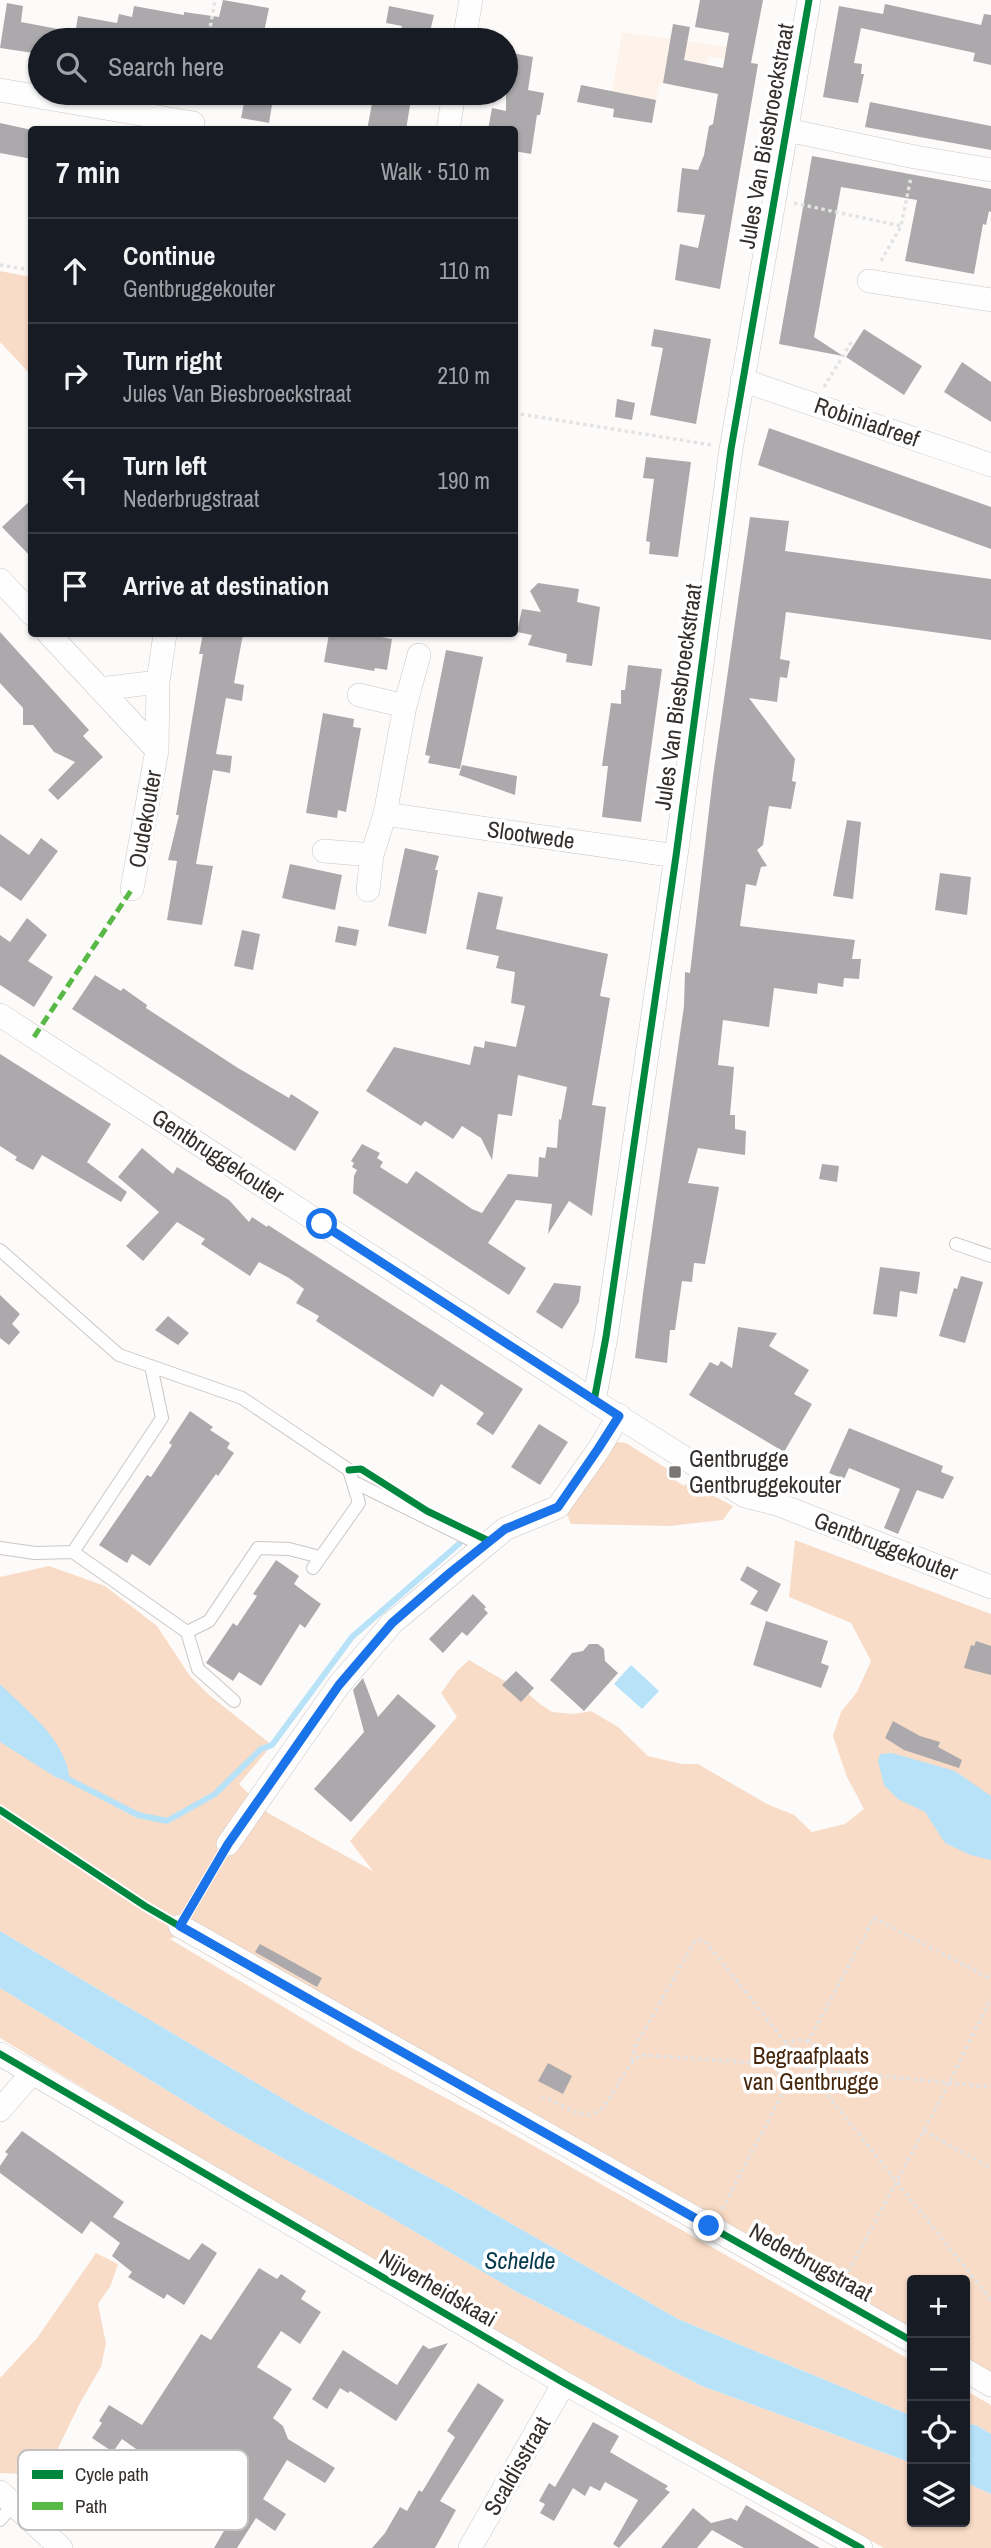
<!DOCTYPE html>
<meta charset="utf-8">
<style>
body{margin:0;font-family:"Archivo Narrow",sans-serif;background:#20242c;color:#f1f3f6}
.controls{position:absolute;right:21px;bottom:21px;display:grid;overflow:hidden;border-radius:7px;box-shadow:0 2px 5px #0004}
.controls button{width:63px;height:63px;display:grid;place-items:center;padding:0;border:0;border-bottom:2px solid #363941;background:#171b24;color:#f1f3f6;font:35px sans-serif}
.stop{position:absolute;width:21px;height:21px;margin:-16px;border:5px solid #1a73e8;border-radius:50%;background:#fff}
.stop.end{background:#1a73e8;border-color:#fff;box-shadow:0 2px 7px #0008}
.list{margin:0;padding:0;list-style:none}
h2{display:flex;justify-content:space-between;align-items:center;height:91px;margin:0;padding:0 28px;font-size:30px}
h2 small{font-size:23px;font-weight:400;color:#9ea1a6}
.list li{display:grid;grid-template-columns:46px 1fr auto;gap:21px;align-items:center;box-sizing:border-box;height:105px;padding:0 28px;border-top:2px solid #363941}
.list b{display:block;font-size:26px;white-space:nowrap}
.list p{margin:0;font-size:23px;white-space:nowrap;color:#9ea1a6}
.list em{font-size:23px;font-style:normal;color:#9ea1a6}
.icon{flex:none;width:38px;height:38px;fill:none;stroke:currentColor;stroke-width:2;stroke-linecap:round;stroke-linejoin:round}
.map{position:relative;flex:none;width:991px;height:2548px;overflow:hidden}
.search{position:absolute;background:#171b24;box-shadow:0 2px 5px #0004;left:28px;top:28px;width:490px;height:77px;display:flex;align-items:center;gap:18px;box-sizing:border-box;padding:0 24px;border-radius:38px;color:#9ea1a6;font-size:26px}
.panel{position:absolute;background:#171b24;box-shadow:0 2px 5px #0004;left:28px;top:126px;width:490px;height:511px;border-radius:7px}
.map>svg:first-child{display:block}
.built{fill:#fef3eb}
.green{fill:#f9dcc7}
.water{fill:#b8e2f8}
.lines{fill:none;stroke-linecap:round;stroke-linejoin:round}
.stream{stroke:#b8e2f8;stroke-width:6}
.building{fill:#aba9ab}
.service-casing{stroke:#cac7c5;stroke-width:14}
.minor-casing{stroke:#cac7c5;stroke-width:24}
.path{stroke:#e4e3e3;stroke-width:3.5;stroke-dasharray:3.5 3.5;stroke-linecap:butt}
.service{stroke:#fffefe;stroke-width:12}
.minor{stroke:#fffefe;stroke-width:23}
.quiet{stroke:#58b947;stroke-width:5;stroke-dasharray:10 5;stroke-linecap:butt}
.cycleway-casing{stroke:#fff;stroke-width:11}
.cycleway{stroke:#00873e;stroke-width:7}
.route{stroke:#1a73e8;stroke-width:9}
.poi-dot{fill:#7a7674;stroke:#fff;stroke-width:2.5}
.labels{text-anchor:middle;stroke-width:7;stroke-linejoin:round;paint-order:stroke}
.street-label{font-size:23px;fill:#342f2c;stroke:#fff}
.poi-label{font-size:23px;fill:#342f2c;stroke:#fff;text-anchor:start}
.park-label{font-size:23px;fill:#48280c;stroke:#fff}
.water-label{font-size:24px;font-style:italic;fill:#053a4e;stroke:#fff}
.key{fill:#fff;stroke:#c2c1c0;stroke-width:2}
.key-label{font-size:19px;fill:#342f2c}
</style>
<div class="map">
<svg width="991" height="2548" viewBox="0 0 991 2548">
<rect width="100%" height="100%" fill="#fdfbfa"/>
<!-- built -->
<path class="built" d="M622,32L737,48L734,60L709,57L702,91L660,83L652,123L613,117L617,93L612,92Z"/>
<!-- green -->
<path class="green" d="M0,271L31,277V375L0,342Z
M618,1442L626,1443L674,1473L672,1478L684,1486L688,1482L733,1506L723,1520L669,1526L571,1524L565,1510L611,1445Z
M795,1540L991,1614V2375L965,2360V2280H912V2330L199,1928L170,1939L352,2048L504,2129L912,2361V2416L678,2319L451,2189L302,2110L0,1931V1577L49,1566L105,1586L157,1626L190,1676L208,1694L272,1745L239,1784L268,1813L373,1871L350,1841L457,1717L441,1693L457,1671L469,1660L503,1680L518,1685L540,1704L552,1712L574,1714L591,1711L618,1727L648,1756L682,1764H698L767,1804L794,1815L812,1832L845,1824L864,1809L847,1777L833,1736L841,1712L857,1692L871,1661L851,1623L789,1597Z
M0,1988L230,2129L383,2213L517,2292L702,2386L912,2463V2522H965V2482L991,2494V2548H884L570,2374L244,2185L0,2038Z
M96,2253L118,2264L110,2287L98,2304L106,2343L101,2367L80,2403L45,2475L0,2473V2378L37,2338Z
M965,2390L991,2405V2434L976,2425L965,2424Z"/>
<!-- water -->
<path class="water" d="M631,1665L659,1691L642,1709L614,1684Z
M0,1684C27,1711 67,1740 70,1781L57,1778L0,1742Z
M892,1753L955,1771L991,1796V1860L970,1855L945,1843L925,1812L898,1799L884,1785L878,1761L880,1754Z
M0,1931L302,2110L451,2189L678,2319L912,2416V2463L702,2386L517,2292L383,2213L230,2129L0,1988Z
M965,2424L976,2425L991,2434V2494L965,2482Z"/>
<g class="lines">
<!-- stream -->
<path class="stream" d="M66,1778L138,1815L167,1821L215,1794L261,1749L272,1745L352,1637L460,1543"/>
</g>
<!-- building -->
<path class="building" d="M223,0L269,8L263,37H260L259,40H74L78,16L117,23L119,14L132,17L134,6L184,15V12L219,17Z
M700,0H763L751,63L758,64L720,289L675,280L680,244L698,248L705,215L677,212L682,168L698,170L704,155L709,126L713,124L718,94L663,83L673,24L690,27L684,60L723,68L729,33L695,27Z
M7,3L23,6L21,22L74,32L73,40H40V54L0,48Z
M885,4L981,25L984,14L991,15V65L973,61L975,53L861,28L854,63L862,64L861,74H864L858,103L823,97L839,6L883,14Z
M389,6L434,15L428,40H399L402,26L386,23Z
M506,52L533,57L528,90L544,93L540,115H537L531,154L514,151V130H488L492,108L506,111Z
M581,85L656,100L652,123L613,117L614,109L577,102Z
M246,93H274L269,123L241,118Z
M374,93H412L406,130H367Z
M870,102L991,126V150L865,127Z
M0,123L32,130V159L0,153Z
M812,156L991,189V212L989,211L986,225L983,224L974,274L905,261L917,200L841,187L814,337L843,356L779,344Z
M654,329L711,339L696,424L650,415L663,348L651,346Z
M864,329L922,366L904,395L846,357Z
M962,362L991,382V422L944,392Z
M617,399L635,403L632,420L615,417Z
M769,428L991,507V549L758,465Z
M646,457L691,462L678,557L649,554L650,542L646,541L654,479L643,478Z
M32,499V558L2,527Z
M750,517L789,521L785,551L991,579V640L786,612L780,659L790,661L787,678L780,677L777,702L749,698L795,759L792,781L796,782L791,809L769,806L763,845L757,850L767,866L761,867L756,886L746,884L740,926L855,940L852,959H861L859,979L844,978L843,987L818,983L817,994L774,988L769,1027L723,1020L718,1065L734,1067L730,1115H735V1129L746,1131L745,1155L698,1148L688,1183L719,1187L705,1264L694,1263L692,1282L682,1281L675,1330H670L667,1363L635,1358L643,1293L684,1006L685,972L690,973L713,776Z
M538,583L579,589L577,602L600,607L592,666L566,662L567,654L528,645L532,635L517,632L522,609L541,612L530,591Z
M0,632L89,730L83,736L103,757L58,800L48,790L75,762L54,752L33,725H23V708L0,683Z
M203,634H243L234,683L244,685L242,701L226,698L216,754L232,756L230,773L213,770L196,864L213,866L202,925L167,920L177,861L168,860L179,815H176L203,654H199Z
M329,634H365L392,639L387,670L375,668L374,671L324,662Z
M446,650L483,657L460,769L428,763L430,756L425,755Z
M628,665L662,669L641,822L602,817L608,766H602L611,703L621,704V690H625Z
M323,713L354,719L353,727L361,728L346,812L338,810L337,818L306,813Z
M462,765L517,776L515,795L459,775Z
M847,820L861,822L853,899L833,896Z
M0,834L29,855L41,838L58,851L21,901L0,886Z
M405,848L439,856L435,870H438L426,934L388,926Z
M290,864L342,875L335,910L282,898Z
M940,873L971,877L967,915L935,910Z
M478,892L503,897L496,929L608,954L600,996L610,998L592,1105L606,1107L592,1216L569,1201L548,1234L552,1204L516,1200L488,1243L526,1268L509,1295L353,1193L354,1176L357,1170L352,1167L354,1163L351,1161L362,1144L380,1153L377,1158L383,1162L380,1167L394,1176L407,1184L416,1171L472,1209L482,1213L508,1174L538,1177L539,1157L545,1158L547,1147L557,1148L559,1119L561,1120L567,1087L518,1075L512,1116L498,1114L492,1160L481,1138L462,1126L453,1139L425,1121L421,1126L366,1091L394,1047L470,1065L474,1046L484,1048L485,1041L516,1047L525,1006L511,1003L515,972L496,968L499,956L466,949Z
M27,918L47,935L28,961L53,977L34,1007L0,985V935L10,942Z
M338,926L359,930L356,946L335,942Z
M242,930L260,934L253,970L234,966Z
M95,975L121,991L123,988L147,1005L146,1008L238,1068L289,1098L291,1094L319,1112L295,1151L72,1009Z
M0,1054L111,1124L87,1162L127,1192L121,1202L42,1155L33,1170L15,1160L17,1157L0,1146Z
M142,1148L173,1174L177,1167L229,1200L249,1222L252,1217L267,1227L268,1225L523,1389L493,1435L476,1424L484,1413L441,1384L433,1397L316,1321L319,1316L296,1303L304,1289L289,1278L259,1262L250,1276L201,1244L205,1239L177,1222L143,1261L126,1246L159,1212L118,1177Z
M822,1164L839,1166L837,1182L819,1179Z
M880,1267L920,1272L917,1294L900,1291L897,1317L873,1314Z
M961,1276L983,1282L965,1343L939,1336L954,1288L957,1289Z
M554,1283L581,1286L579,1302L562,1329L536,1312Z
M0,1295L20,1314L12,1324L20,1332L9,1345L0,1338Z
M168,1316L189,1333L178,1345L155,1330Z
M738,1327L777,1333L769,1346L809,1370L794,1394L812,1404L784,1452L689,1395L710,1362L718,1366L721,1361L732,1368Z
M190,1411L213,1427L210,1430L230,1443L227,1448L234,1453L218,1476L216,1474L150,1566L132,1554L127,1563L99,1545L147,1475L151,1477L172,1445L169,1443Z
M539,1424L568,1442L540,1485L511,1467Z
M849,1428L943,1466L941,1472L954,1477L943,1499L917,1490L898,1534L884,1528L900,1489L849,1468L844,1479L829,1473Z
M276,1560L299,1576L294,1584L321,1604L305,1628L300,1624L261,1686L239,1672L233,1681L206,1663L233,1623L237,1626L257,1596L253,1594Z
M747,1566L781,1584L767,1612L750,1604L758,1591L740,1580Z
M473,1594L486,1607L484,1609L488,1613L467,1636L462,1632L443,1653L429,1639Z
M766,1621L828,1641L821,1663L829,1666L821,1688L753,1665Z
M976,1641L991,1646V1675L964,1668L971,1645L974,1646Z
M589,1644H598L604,1649L605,1661L618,1673L584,1711L550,1680L572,1653L583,1651Z
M516,1671L534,1688L521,1702L502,1685Z
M363,1678L378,1717L398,1694L436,1726L351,1822L314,1789L364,1732L353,1690Z
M893,1721L920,1736L940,1742L938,1747L962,1760L959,1768L904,1750L885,1738Z
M260,1944L322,1978L317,1987L255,1952Z
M548,2063L572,2076L563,2094L538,2081Z
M22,2131L124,2202L113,2217L189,2260L202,2243L217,2253L184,2305L167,2294L164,2299L128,2277L132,2272L112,2256L120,2243L91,2221L82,2234L0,2173V2166L8,2154L5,2152Z
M259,2268L277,2279L281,2274L306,2291L301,2299L321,2312L300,2344L281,2331L257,2367L292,2389L273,2418L283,2426L288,2439L335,2468L325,2483L287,2460L263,2499L286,2514L275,2531L256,2518L237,2548H214L236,2510L201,2487L197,2492L122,2439L113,2452L92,2438L102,2423L99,2421L109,2405L142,2425L201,2334L211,2340Z
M448,2343L396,2421L350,2391L348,2393L340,2388L327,2409L312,2399L343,2350L397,2385L423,2345L429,2349Z
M478,2383L504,2400L440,2501L456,2510L435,2548H372L385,2533L400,2507L407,2511L419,2490L422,2492L455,2437L447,2431Z
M593,2422L619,2436L610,2452L668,2486L665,2489L670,2492L619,2548L613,2544L638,2500L605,2482L600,2491L590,2486L585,2496L573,2488L554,2521L540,2513L545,2504L539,2501L549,2483L555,2487Z
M746,2505L820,2548H744L712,2530L697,2548H661L693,2508L711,2523L731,2518L737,2521Z"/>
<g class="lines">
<defs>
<path id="service" d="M956,1244L991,1256
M0,1250L119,1355L242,1398L349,1470L359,1503L313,1568
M354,1482L483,1546
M0,1548L35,1553L73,1552L187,1632L209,1621L258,1548L289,1549L320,1557
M73,1552L162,1418L151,1366
M187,1632L198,1669L234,1701
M0,2520L13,2505"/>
<path id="minor" d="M464,40L471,0
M0,90L193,123
M448,130L454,93
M787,130L915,157L991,170
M869,281L991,300
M742,380L991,465
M0,580L32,614
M49,634L157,750
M419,655L405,706L385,814L676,856
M100,689L158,682
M359,695L405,706
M324,851L372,855
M132,889L157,750L158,682L165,634
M368,890L372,855L385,814
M0,1015L594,1401L745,1496L777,1504L991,1587
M594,1401L606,1337L676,856L731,449L809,0
M228,1844L339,1685L392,1623L505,1529L558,1507L599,1449L619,1415
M180,1926L912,2341
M0,2054L564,2383L861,2548
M0,2110L32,2073
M965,2370L991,2385
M0,2492L61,2548
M470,2548L564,2383"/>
</defs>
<!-- service casing -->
<use href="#service" class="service-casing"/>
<!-- minor casing -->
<use href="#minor" class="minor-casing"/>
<!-- path -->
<path class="path" d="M208,40L215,0
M197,103L198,93
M794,203L901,226
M881,261L901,226L911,177
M0,265L32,270
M824,387L852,341
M514,413L712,445
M776 2063a23 23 0 1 1 46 0a23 23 0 1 1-46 0Z
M808,2042L874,1918L991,1979
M632,2061L635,2047L695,1941L704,1940L991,2300
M542,2096C555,2102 569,2110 583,2114C609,2121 617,2070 641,2055L804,2066L821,2070L991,2087
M924,2131L991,2168
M722,2209L788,2083
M845,2278L949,2083L991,1998"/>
<!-- service -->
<use href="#service" class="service"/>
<!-- minor -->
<use href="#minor" class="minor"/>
<!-- quiet -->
<path class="quiet" d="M34,1037L132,889"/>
<defs>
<path id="cycleway" d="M594,1401L606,1337L676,856L731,449L809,0
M349,1470L361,1469L427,1511L489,1541
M0,1810L145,1906L205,1941L912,2341
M180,1926L228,1844
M0,2054L564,2383L861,2548"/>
</defs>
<!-- cycleway casing -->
<use href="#cycleway" class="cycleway-casing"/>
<!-- cycleway -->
<use href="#cycleway" class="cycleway"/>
</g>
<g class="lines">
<!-- route -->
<path class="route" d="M322,1224L619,1416L598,1449L558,1507L505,1529L451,1572L392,1623L339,1685L228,1844L180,1926L709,2226"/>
</g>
<!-- markers -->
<rect class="poi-dot" x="668" y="1465" width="14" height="14" rx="3.5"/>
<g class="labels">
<!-- street labels -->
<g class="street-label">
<text transform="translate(766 136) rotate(-80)" y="8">Jules Van Biesbroeckstraat</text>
<text transform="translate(867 422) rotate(19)" y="8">Robiniadreef</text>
<text transform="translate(678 697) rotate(-82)" y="8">Jules Van Biesbroeckstraat</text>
<text transform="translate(145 819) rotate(-80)" y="8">Oudekouter</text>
<text transform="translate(531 835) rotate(8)" y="8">Slootwede</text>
<text transform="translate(218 1156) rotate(33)" y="8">Gentbruggekouter</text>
<text transform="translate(886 1546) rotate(21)" y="8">Gentbruggekouter</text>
<text transform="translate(811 2262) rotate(29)" y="8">Nederbrugstraat</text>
<text transform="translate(438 2288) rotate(30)" y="8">Nijverheidskaai</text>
<text transform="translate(517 2466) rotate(-60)" y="8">Scaldisstraat</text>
</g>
<!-- poi labels -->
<g class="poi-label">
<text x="689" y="1467">Gentbrugge<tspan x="689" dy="26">Gentbruggekouter</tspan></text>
</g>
<!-- park labels -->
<g class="park-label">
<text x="811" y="2064">Begraafplaats<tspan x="811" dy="26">van Gentbrugge</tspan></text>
</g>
<!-- water labels -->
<g class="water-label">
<text x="520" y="2269">Schelde</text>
</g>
</g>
<!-- legend -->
<rect x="18" y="2450" width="230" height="80" rx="10" class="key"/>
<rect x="32" y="2470" width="31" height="9" fill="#00873e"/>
<rect x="32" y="2502" width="31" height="8" fill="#58b947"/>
<g class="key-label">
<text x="75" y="2481">Cycle path</text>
<text x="75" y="2513">Path</text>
</g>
</svg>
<div class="controls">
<button>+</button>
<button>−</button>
<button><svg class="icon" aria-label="locate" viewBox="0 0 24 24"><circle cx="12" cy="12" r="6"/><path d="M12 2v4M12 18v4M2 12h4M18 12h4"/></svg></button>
<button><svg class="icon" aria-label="layers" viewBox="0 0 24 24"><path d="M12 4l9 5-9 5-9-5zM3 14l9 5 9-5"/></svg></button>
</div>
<div class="stop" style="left:322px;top:1224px"></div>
<div class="stop end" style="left:709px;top:2226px"></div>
<div class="search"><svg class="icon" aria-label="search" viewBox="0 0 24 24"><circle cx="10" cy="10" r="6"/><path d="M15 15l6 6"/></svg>Search here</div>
<section class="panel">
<h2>7 min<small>Walk · 510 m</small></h2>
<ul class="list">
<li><svg class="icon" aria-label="ahead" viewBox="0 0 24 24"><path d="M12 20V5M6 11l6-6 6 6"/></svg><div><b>Continue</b><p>Gentbruggekouter</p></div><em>110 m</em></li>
<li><svg class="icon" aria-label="right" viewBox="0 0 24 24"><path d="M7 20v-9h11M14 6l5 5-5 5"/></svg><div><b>Turn right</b><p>Jules Van Biesbroeckstraat</p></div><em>210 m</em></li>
<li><svg class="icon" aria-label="left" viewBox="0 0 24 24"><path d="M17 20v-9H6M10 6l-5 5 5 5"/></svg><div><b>Turn left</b><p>Nederbrugstraat</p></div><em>190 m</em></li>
<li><svg class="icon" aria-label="arrive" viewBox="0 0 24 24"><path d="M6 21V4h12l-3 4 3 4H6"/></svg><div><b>Arrive at destination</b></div></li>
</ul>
</section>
</div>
